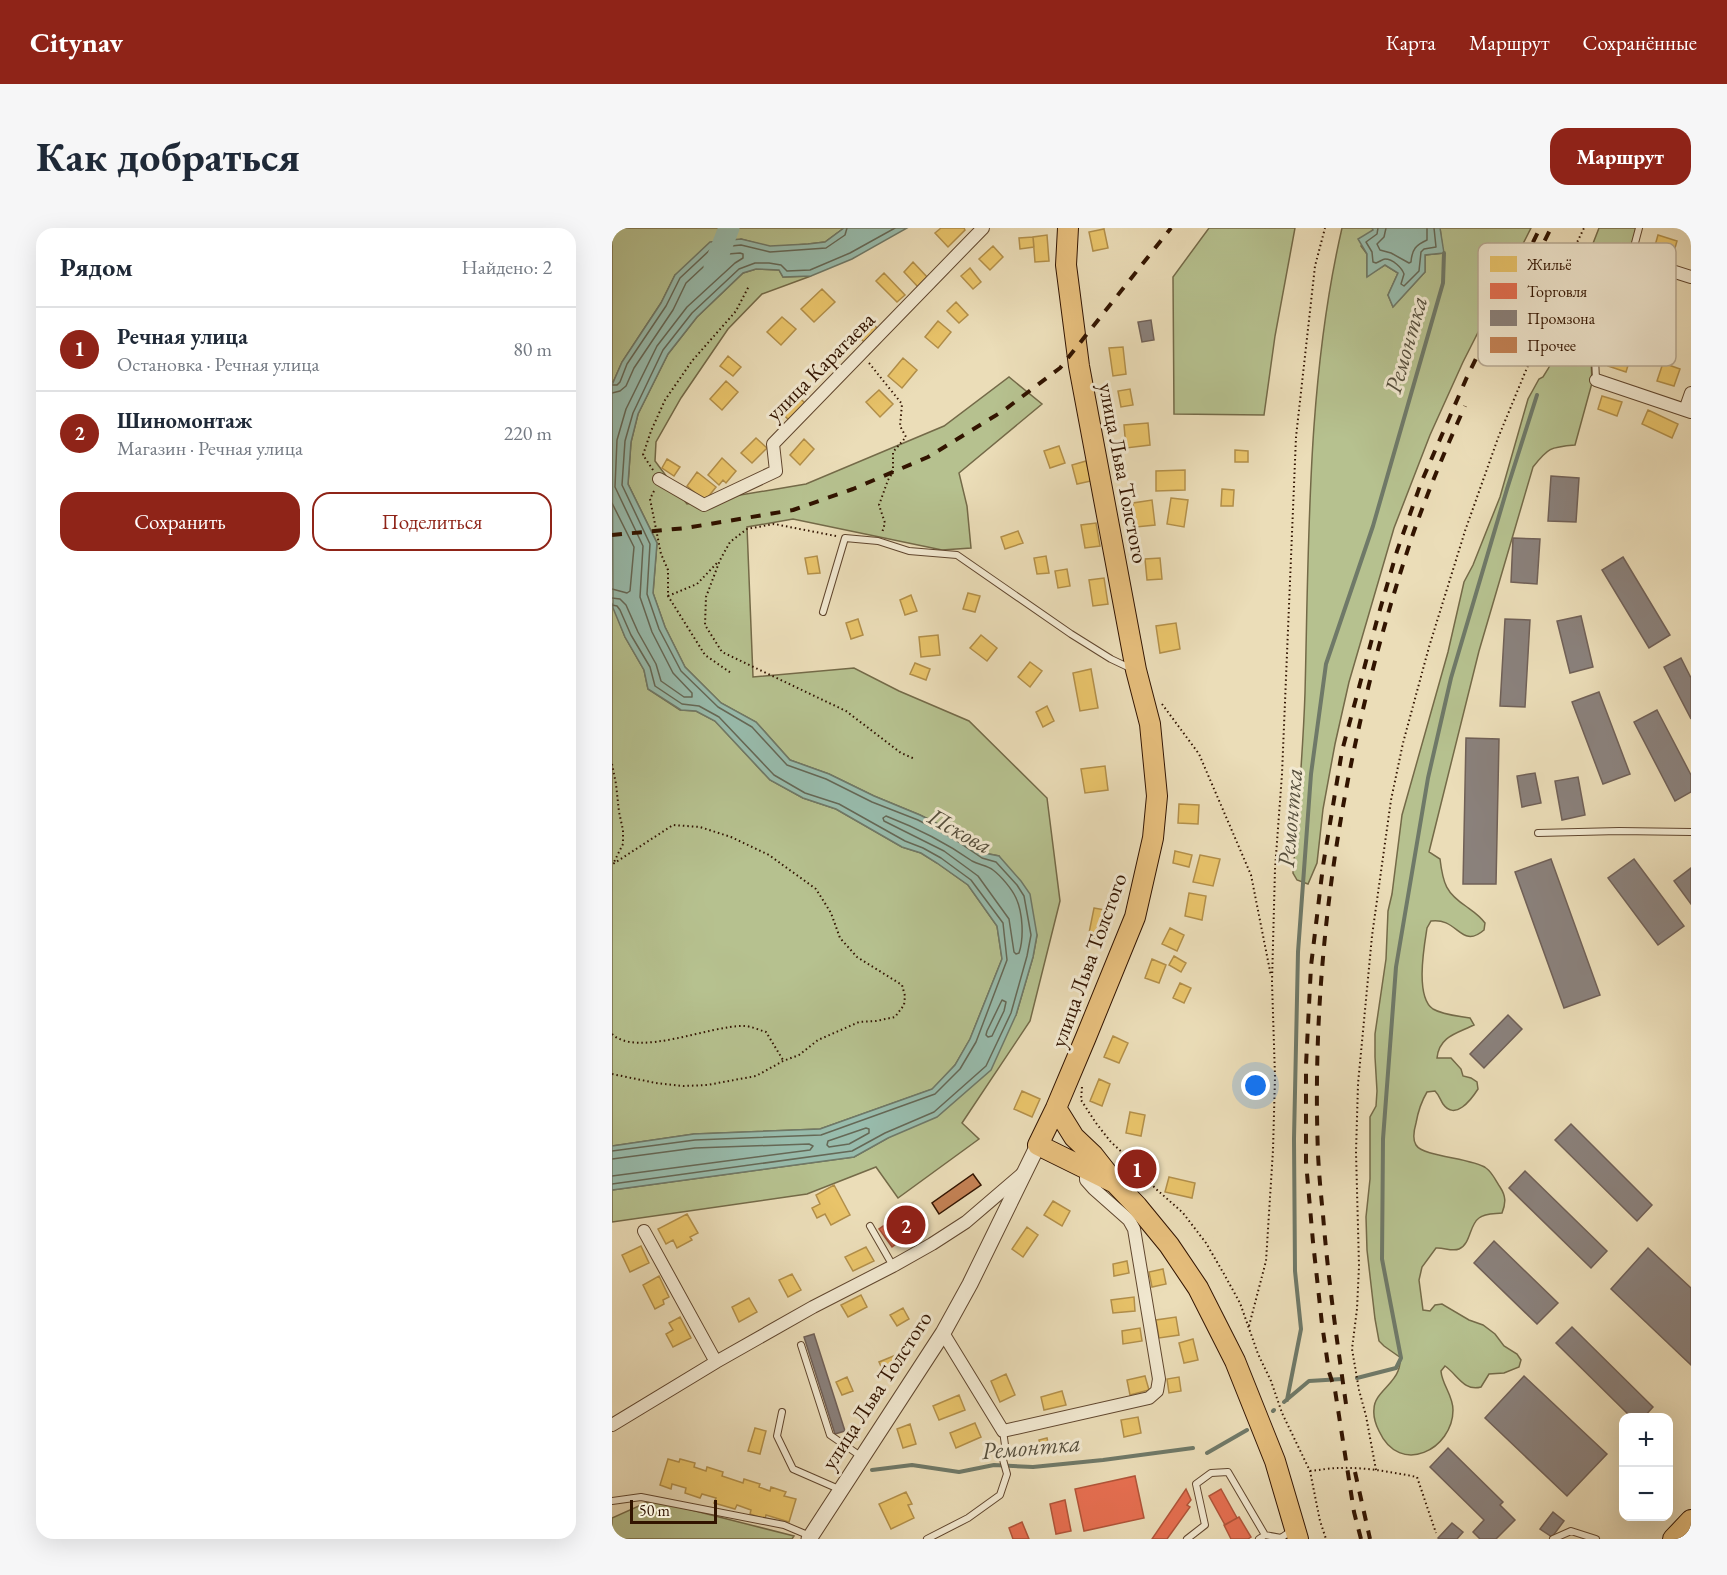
<!DOCTYPE html>
<html lang="ru">
<meta charset="utf-8">
<style>
body{margin:0;font-family:"EB Garamond",serif;background:#f6f6f7;color:#1f2937}
.controls{position:absolute;right:18px;bottom:18px;display:grid;overflow:hidden;border-radius:12px;box-shadow:0 6px 24px #0002}
.controls button{width:54px;height:54px;display:grid;place-items:center;padding:0;border:0;border-bottom:2px solid #e0e1e3;background:#fff;color:#1f2937;font:30px sans-serif}
.scale{position:absolute;left:18px;bottom:15px;width:87px;box-sizing:border-box;padding-left:6px;border:3px solid #321400;border-top:0;font-size:16px;line-height:21px;white-space:nowrap;color:#321400;-webkit-text-stroke:4px #f2e9d1;paint-order:stroke}
.you{position:absolute;left:644px;top:858px;width:21px;height:21px;margin:-15px;border:4px solid #fff;border-radius:50%;background:#1a73e8;box-shadow:0 0 0 9px #1a73e833}
.badge{display:grid;place-items:center;width:39px;height:39px;border-radius:50%;background:#8f2418;color:#fff;font-size:20px;font-weight:700}
.pin{position:absolute;translate:-50% -50%;border:3px solid #fff;box-shadow:0 2px 6px #0006}
.list{margin:0;padding:0;list-style:none}
h2{display:flex;justify-content:space-between;align-items:center;height:78px;margin:0;padding:0 24px;font-size:26px}
h2 small{font-size:20px;font-weight:400;color:#747a83}
.list li{display:grid;grid-template-columns:39px 1fr auto;gap:18px;align-items:center;box-sizing:border-box;height:84px;padding:0 24px;border-top:2px solid #e0e1e3}
.list b{display:block;font-size:22px;white-space:nowrap}
.list p{margin:0;font-size:20px;white-space:nowrap;color:#747a83}
.list em{font-size:20px;font-style:normal;color:#747a83}
.actions{display:flex;gap:12px;padding:18px 24px}
.actions a{flex:1;padding:14px 0;border:2px solid #8f2418;border-radius:18px;text-align:center;font-size:21px;color:#8f2418}
.actions .main{background:#8f2418;color:#fff}
.map{position:relative;flex:none;width:1079px;height:1311px;overflow:hidden;border-radius:18px}
header{display:flex;align-items:center;gap:36px;box-sizing:border-box;height:84px;padding:0 30px;background:#8f2418;color:#fff}
header strong{font-size:28px}
nav{display:flex;gap:33px;margin-inline-start:auto;font-size:21px}
.intro{display:flex;align-items:center;justify-content:space-between;box-sizing:border-box;height:144px;padding:0 36px}
h1{margin:0;font-size:42px}
.button{padding:15px 27px;border-radius:18px;background:#8f2418;color:#fff;font-size:21px;font-weight:700}
main{display:flex;gap:36px;padding:0 36px}
aside{flex:1;background:#fff;border-radius:18px;box-shadow:0 6px 24px #0002}
.map>svg:first-child{display:block}
.green{fill:#b6c18f;stroke:#746a48;stroke-width:1.5}
.water{fill:#98bcad;stroke:#6f7968;stroke-width:1.5}
.homes{fill:#e9c46a;stroke:#b28f4a;stroke-width:1.5}
.shops{fill:#e76f51;stroke:#b15439;stroke-width:1.5}
.industry{fill:#8a817c;stroke:#706057;stroke-width:1.5}
.lines{fill:none;stroke-linecap:round;stroke-linejoin:round}
.shore{stroke:#656856;stroke-width:1.5}
.stream{stroke:#6f7968;stroke-width:4}
.river{stroke:#98bcad;stroke-width:21}
.building{fill:#c58255;stroke:#321400;stroke-width:1.5}
.service-casing{stroke:#60462e;stroke-width:8}
.minor-casing{stroke:#60462e;stroke-width:14}
.tertiary-casing{stroke:#60462e;stroke-width:17}
.primary-casing{stroke:#321400;stroke-width:22}
.path{stroke:#321400;stroke-width:2;stroke-dasharray:1.5 3;stroke-linecap:butt}
.service{stroke:#f2e9d1;stroke-width:6}
.minor{stroke:#f2e9d1;stroke-width:12}
.tertiary{stroke:#f2e9d1;stroke-width:15}
.primary{stroke:#e6be7c;stroke-width:20}
.rail{stroke:#321400;stroke-width:4;stroke-dasharray:10 10;stroke-linecap:butt}
.labels{text-anchor:middle;stroke-width:6;stroke-linejoin:round;paint-order:stroke}
.street-label{font-size:22px;fill:#321400;stroke:#f2e9d1}
.water-label{font-size:24px;font-style:italic;fill:#564f3d;stroke:#f2e9d1}
.key{fill:#f2e9d1;stroke:#b8a992;stroke-width:1.5}
.key-label{font-size:16px;fill:#321400}
</style>
<header>
<strong>Citynav</strong>
<nav><a>Карта</a><a>Маршрут</a><a>Сохранённые</a></nav>
</header>
<div class="intro"><h1>Как добраться</h1><a class="button">Маршрут</a></div>
<main>
<aside>
<h2>Рядом<small>Найдено: 2</small></h2>
<ul class="list">
<li><span class="badge">1</span><div><b>Речная улица</b><p>Остановка · Речная улица</p></div><em>80 m</em></li>
<li><span class="badge">2</span><div><b>Шиномонтаж</b><p>Магазин · Речная улица</p></div><em>220 m</em></li>
</ul>
<div class="actions"><a class="main">Сохранить</a><a>Поделиться</a></div>
</aside>
<div class="map">
<svg width="1079" height="1311" viewBox="0 0 1079 1311">
<rect width="100%" height="100%" fill="#ebddb8"/>
<filter id="stains"><feTurbulence type="fractalNoise" baseFrequency=".00333" numOctaves="4"/><feColorMatrix values="0 0 0 0 .2 0 0 0 0 .09 0 0 0 0 .02 0 0 0 .5 -.17"/></filter>
<radialGradient id="worn" r=".72"><stop offset=".6" stop-color="#630" stop-opacity="0"/><stop offset="1" stop-color="#630" stop-opacity=".3"/></radialGradient>
<!-- green -->
<path class="green" d="M0,0H232L213,14L196,16L158,19L129,11L63,47L49,75L10,134L0,157Z
M597,0H683L663,108L652,187L562,186L561,49Z
M730,0H760L761,2L749,18L755,26V48L773,37L786,45L776,67L781,79L813,44V27L831,25L828,0H919L851,134L818,207L782,300L737,454L723,516L711,581L705,635L696,656L685,652L681,645C686,585 691,525 693,465C697,310 695,152 730,0Z
M987,0H1026L979,128L980,155L963,217C938,219 936,220 921,239L867,423L817,624L828,631C831,656 834,665 855,679C862,684 868,688 873,695L872,702C849,722 846,689 819,693L815,700C812,719 803,769 821,781C831,787 847,788 858,790L862,797C846,805 827,808 825,830H839L849,841L851,848L859,850L865,854L866,861C859,872 843,893 831,876C828,871 827,867 823,863L815,864C809,874 806,884 804,895C802,902 800,911 804,917C811,929 860,930 874,940C880,944 884,953 888,959C894,968 894,975 890,985C883,986 873,985 867,990C857,997 859,1016 847,1021C840,1024 831,1019 824,1020L810,1039L807,1052L811,1082L818,1083L823,1077L830,1076L857,1092L871,1097L883,1106L892,1118L905,1126L909,1132L907,1139L892,1145L877,1146L869,1159C852,1164 845,1146 833,1138L829,1143C830,1157 841,1167 841,1182C841,1221 788,1249 767,1203C764,1197 761,1189 762,1181C762,1166 781,1157 786,1143C788,1139 788,1134 789,1130L772,1118L767,1113L763,1091L755,1022L754,989L758,951V889L764,878L765,863L763,829V806L774,731L776,683L780,666L790,587L836,424L852,354L861,337L888,269L916,171L927,151L931,149L936,141L947,120L955,97L957,83L966,54Z
M144,41L167,42L171,49L199,48L150,66L116,101L69,170L44,214L43,233L75,276L194,256L332,198L397,149L430,176L347,245L355,278L359,320L330,322L181,291L135,299L141,449L242,440L287,463L357,493L435,570L448,673L418,793L350,895L367,911L286,970L264,939L195,966L0,994V962L242,929L276,910L404,787L421,729L425,707L387,628L372,625L342,604L308,587L262,568L217,546L178,532L144,494L109,475L73,439L53,399L41,365L45,315L16,256L19,214L26,186L56,126L85,89L131,45Z
M0,375L13,409L32,442L36,461L68,482L84,483L103,493L158,552L191,570L224,581L290,619L309,625L325,635L356,657L385,698L390,731L358,811L343,837L321,861L208,901L82,906L0,918Z
M40,1272L182,1308L180,1311H0V1290Z"/>
<!-- water -->
<path class="water" d="M232,0H295L240,31L199,48L171,49L167,42L144,41L131,45L85,89L56,126L26,186L19,214L16,256L45,315L41,365L53,399L73,439L109,475L144,494L178,532L217,546L262,568L308,587L342,604L372,625L387,628L409,653L418,666L425,707L421,729L404,787L379,842L325,889L276,910L242,929L0,962V918L82,906L208,901L320,861L343,837L358,811L390,731L385,698L356,657L325,635L309,625L290,619L224,581L191,570L158,552L103,493L84,483L69,482L36,461L32,442L13,409L1,380L0,157L10,134L49,75L63,47L98,14L129,11L158,18L196,16L213,14Z
M760,0H828L832,25L813,27V44L781,79L776,67L786,45L773,37L755,49V26L746,11L761,2Z"/>
<!-- homes -->
<path class="homes" d="M329,0H352L353,2L336,19L323,5Z
M492,1L496,20L481,23L477,4Z
M435,7L437,33L423,34L421,9Z
M1046,7L1065,13L1061,27L1042,21Z
M421,9L422,19L408,21L407,10Z
M381,18L391,29L378,42L367,31Z
M301,34L316,50L306,59L292,44Z
M358,40L369,54L361,61L349,48Z
M272,45L293,67L285,74L264,53Z
M210,61L223,74L202,94L189,81Z
M344,74L356,87L347,95L335,83Z
M170,89L184,101L169,117L155,104Z
M255,90L266,101L252,114L242,103Z
M326,93L339,104L326,120L313,109Z
M511,119L514,146L501,148L497,120Z
M1006,122L1014,124L1012,129L1018,131L1014,144L996,138L1000,125L1005,127Z
M116,128L129,139L121,148L108,138Z
M291,130L305,142L290,160L276,148Z
M1051,135L1068,141L1062,158L1045,153Z
M114,153L126,164L110,182L98,171Z
M518,161L521,177L509,179L506,163Z
M267,162L281,176L268,189L254,174Z
M181,164L193,175L177,192L165,181Z
M990,168L1010,174L1005,188L986,181Z
M1036,182L1066,196L1060,210L1030,196Z
M536,195L538,217L514,220L512,197Z
M144,210L155,220L140,235L129,225Z
M192,211L202,221L188,237L178,227Z
M447,218L453,235L438,240L432,223Z
M623,222L636,223V234H623Z
M110,230L124,243L114,255L111,252L107,257L96,247Z
M55,231L68,239L62,248L50,240Z
M474,233L479,253L465,256L460,237Z
M573,242V262L544,263V243Z
M85,244L104,259L93,273L75,258Z
M610,261L622,262L621,278H609Z
M559,270L576,272L572,299L555,296Z
M540,272L543,297L524,299L521,275Z
M484,295L488,318L473,320L469,297Z
M406,303L411,315L393,321L389,309Z
M205,328L208,345L196,346L193,330Z
M434,328L437,345L425,346L422,330Z
M548,330L550,351L535,352L533,331Z
M455,341L458,358L446,360L443,343Z
M492,350L496,376L481,378L477,352Z
M356,365L368,368L363,384L351,381Z
M299,367L305,383L293,387L288,372Z
M246,391L251,407L239,411L234,395Z
M564,395L568,421L548,425L544,398Z
M326,407L328,427L309,429L307,409Z
M369,407L385,420L375,433L358,420Z
M418,434L430,443L418,459L406,449Z
M303,435L318,441L314,452L298,446Z
M479,441L486,480L468,483L461,445Z
M435,478L442,493L431,499L424,484Z
M493,538L496,562L473,565L469,541Z
M567,576L587,577L586,596L566,595Z
M563,623L580,627L577,639L561,635Z
M588,627L608,631L601,658L581,654Z
M577,665L594,668L590,692L573,688Z
M482,680L499,683L493,713L476,710Z
M558,700L572,707L565,723L550,716Z
M562,728L574,735L569,744L557,737Z
M540,731L554,737L547,755L533,750Z
M568,755L579,760L572,775L561,770Z
M501,808L516,815L507,835L492,829Z
M487,851L498,856L490,878L478,873Z
M410,863L428,871L420,889L402,881Z
M518,884L533,887L529,908L514,905Z
M557,949L583,955L580,970L553,964Z
M222,957L238,987L219,997L213,986L205,990L200,980L208,976L204,967Z
M441,973L458,983L450,998L432,987Z
M75,986L86,1005L78,1009L80,1012L65,1020L61,1012L54,1016L46,1001Z
M415,999L426,1007L411,1029L400,1021Z
M29,1018L37,1035L18,1044L10,1027Z
M254,1019L262,1033L241,1043L233,1029Z
M515,1033L517,1045L502,1048L501,1036Z
M551,1041L554,1056L540,1059L537,1044Z
M180,1046L189,1062L176,1069L167,1052Z
M47,1048L57,1069L51,1072L52,1076L43,1081L31,1057Z
M249,1067L255,1079L236,1089L229,1077Z
M522,1069L523,1083L501,1085L499,1072Z
M137,1070L145,1084L127,1094L120,1079Z
M291,1080L297,1091L285,1098L278,1087Z
M68,1089L79,1110L61,1119L54,1106L61,1102L57,1095Z
M564,1089L567,1107L547,1110L544,1092Z
M528,1100L530,1113L511,1116L510,1103Z
M581,1111L586,1132L572,1135L567,1115Z
M284,1127L289,1137L272,1145L267,1134Z
M394,1146L403,1167L388,1174L379,1153Z
M533,1148L537,1162L518,1167L515,1152Z
M235,1149L241,1163L230,1167L224,1154Z
M567,1149L569,1163L557,1165L555,1151Z
M450,1163L454,1177L432,1182L429,1169Z
M347,1167L353,1182L327,1192L321,1178Z
M526,1189L529,1205L512,1209L509,1192Z
M363,1195L369,1209L344,1220L338,1205Z
M298,1196L304,1216L291,1220L285,1201Z
M143,1200L154,1203L148,1226L136,1223Z
M435,1210L438,1223L429,1225L427,1212Z
M56,1231L67,1234L68,1231L83,1235L82,1239L94,1243L95,1239L111,1244L110,1248L131,1255L132,1251L148,1256L147,1259L158,1263L159,1259L174,1264L172,1268L184,1271L177,1294L154,1287L153,1291L138,1286L139,1282L125,1277L123,1281L102,1275L104,1270L90,1266L88,1270L73,1265L74,1260L60,1256L59,1261L48,1257Z
M294,1264L300,1276L296,1277L302,1290L279,1301L267,1276Z"/>
<!-- shops -->
<path class="shops" d="M294,982L307,999L280,1019L267,1001Z
M523,1248L532,1290L472,1303L463,1261Z
M574,1261L579,1272L575,1277L578,1279L555,1311H540Z
M609,1261L625,1290L613,1297L597,1268Z
M453,1272L459,1303L444,1306L438,1276Z
M627,1289L639,1309L636,1311H619L612,1297Z
M410,1294L417,1311H401L397,1300Z"/>
<!-- industry -->
<path class="industry" d="M539,92L542,112L530,114L526,94Z
M939,248L967,250L964,294L936,293Z
M901,310L928,311L925,356L899,354Z
M1011,329L1058,407L1037,420L990,342Z
M969,388L981,439L958,445L945,393Z
M893,391L918,392L913,479L888,478Z
M1069,430L1079,450V491L1052,439Z
M987,464L1018,546L991,556L960,474Z
M1045,482L1079,547V564L1063,573L1022,494Z
M854,510L887,511L884,656H851Z
M923,545L929,575L910,579L905,548Z
M966,549L973,587L950,592L943,553Z
M939,631L988,767L952,780L903,644Z
M1022,631L1072,698L1046,717L996,650Z
M1079,640V676L1062,653Z
M896,787L910,801L872,840L858,826Z
M959,896L1040,977L1025,993L943,912Z
M913,943L995,1023L979,1040L897,960Z
M882,1013L946,1075L925,1096L862,1035Z
M1036,1020L1079,1060V1137L999,1061Z
M960,1099L1041,1179L1031,1190H1020L944,1115Z
M202,1106L233,1203L223,1206L192,1109Z
M912,1148L995,1226L955,1268L873,1190Z
M836,1220L891,1274L888,1277L903,1292L884,1311H868L861,1304L872,1292L818,1239Z
M941,1284L952,1293L940,1309L928,1301Z
M840,1295L851,1304L845,1311H828L826,1310Z"/>
<g class="lines">
<!-- shore -->
<path class="shore" d="M766,0L765,6L754,14L760,24L761,34L764,35C767,34 771,31 773,31C781,31 790,40 792,46L789,56L792,58L807,43L809,24L812,21L824,19L822,0
M774,0L772,9L765,16L768,22L779,25L797,35L799,34C800,21 804,17 815,12V0
M0,157H5L8,154L15,136L54,78L68,50L100,20L129,17L158,24L214,20L233,7L235,0
M0,165L8,163L14,158L22,140L61,82L74,55L104,27L128,25L131,26V30L123,35L75,79L45,118L14,181L5,212L3,259L31,318L28,369L40,404L61,445L80,465V469H72L49,453L44,436L26,404L14,377L8,371L0,370
M0,275L22,319L18,363L15,365L0,361
M0,377L5,378L8,382L19,407L38,439L43,458L70,476L87,478L107,489L162,547L193,565L227,576L293,613L311,620L329,630L359,652L391,695L395,732L364,814L348,841L323,866L209,907L83,912L0,923
M274,588C305,600 333,614 360,633C367,637 375,637 381,642C389,648 400,661 404,670C411,685 412,710 407,725L404,726L402,724L397,691L366,648L332,623L272,593L271,590Z
M390,772L394,774L392,783L380,808L376,809L374,807L375,803Z
M254,900L257,901V905L237,916L217,919L215,917L216,913Z
M0,931L83,920L197,916L201,918L198,922L0,948
M0,956L240,923L273,905L322,884L374,838L399,785L415,728L419,707L412,668L405,657L384,634L370,630L339,609L306,592L260,574L214,551L175,537L140,499L106,479L69,443L47,401L35,366L38,316L10,257L13,213L21,185L51,122L80,85L127,41L143,35H157L169,37L175,43L198,42L238,25L283,0"/>
<!-- stream -->
<path class="stream" d="M745,1150L784,1140L789,1130L770,1031L771,911L784,739L816,550L839,450L895,261L925,167
M675,1172L689,1101L683,1043L682,911L686,724L699,546L714,436L761,298L831,55L832,25
M672,1174L697,1153L730,1151
M661,1183L662,1182
M595,1225L635,1202
M260,1242L300,1237L347,1244L382,1237L421,1239L491,1232L581,1220"/>
<!-- river -->
<path class="river" d="M102,38L117,0"/>
</g>
<!-- building -->
<path class="building" d="M361,946L369,957L327,986L320,975Z"/>
<g class="lines">
<defs>
<path id="service" d="M984,152L983,129L1019,30L1027,0
M211,384L233,310L266,313L297,323L345,327L459,406L499,431L518,440
M926,605L1007,603L1079,604
M258,998L281,1038
M189,1117L218,1207L250,1229
M170,1184L165,1208L181,1241L229,1262
M0,1273L29,1269L172,1297L198,1308
M315,1311L356,1290L388,1267L395,1246L390,1228L393,1217L391,1203
M575,1311L593,1297L584,1256L599,1245L616,1244L653,1307
M647,1311L653,1307L669,1310L679,1303
M941,1311L959,1303L984,1311"/>
<path id="minor" d="M1019,30L1079,49
M984,152L1079,184
M1073,182L1079,165
M47,251L92,277L164,243L161,216L371,0
M32,1003L104,1134
M331,1105L391,1203L537,1170L545,1163L547,1151L522,1001L517,992L482,961L474,952V941
M0,1197L104,1134L201,1079L281,1038L320,1016L354,994L410,946"/>
<path id="tertiary" d="M197,1311L331,1105L358,1056L426,917"/>
<path id="primary" d="M456,0L454,37L467,138L524,442L538,496L545,568L541,610L523,689L474,809L444,880L426,917L503,955
M444,880L462,909L481,927L503,955L525,978L557,1017L586,1060L623,1133L663,1233L686,1311
M1061,1311L1079,1292"/>
</defs>
<!-- service casing -->
<use href="#service" class="service-casing"/>
<!-- minor casing -->
<use href="#minor" class="minor-casing"/>
<!-- tertiary casing -->
<use href="#tertiary" class="tertiary-casing"/>
<!-- primary casing -->
<use href="#primary" class="primary-casing"/>
<!-- path -->
<path class="path" d="M257,135L290,176L288,198L294,209L281,224V244L276,252L267,277L273,295L270,305
M41,242L31,227L39,203L53,172L80,133L124,83L137,58
M42,263L38,271L49,326L56,342V368L93,427L119,445
M224,308L162,296L135,301L118,314L108,332L94,369L93,397L110,424L234,483L289,525L303,531
M56,368L85,356L106,334
M550,476L587,526L639,647L659,748
M0,536L4,556L7,584L11,602V616L2,634
M0,806C25,830 99,797 132,798C139,798 147,802 154,804L171,832
M0,846L44,855L71,858L95,857L144,848L171,833L187,827L206,812L247,794L264,793L283,789L292,777L293,768L290,757L245,729L228,710L219,685L204,661L157,627L119,609L88,599L61,597L1,636
M470,859L469,872L484,895L498,913L518,932L543,960L571,985L594,1015L612,1046L628,1075L646,1126L659,1153L670,1185L698,1243L708,1293L714,1311
M637,1098L654,1033L661,922L663,849L660,754L663,641L670,546L684,209L703,38L713,0
M764,1242L754,1188L747,1162L740,1121L745,1081L747,1038L744,924L746,856L760,708L779,572L791,515L817,419L853,303L886,210L948,60L956,33L972,0
M698,1243C708,1242 718,1240 727,1240C753,1239 779,1244 805,1249L824,1305"/>
<!-- service -->
<use href="#service" class="service"/>
<!-- minor -->
<use href="#minor" class="minor"/>
<!-- tertiary -->
<use href="#tertiary" class="tertiary"/>
<!-- primary -->
<use href="#primary" class="primary"/>
<!-- rail -->
<path class="rail" d="M888,102L939,0
M0,307L74,300L181,282L241,261L316,229L391,183L448,140L559,0
M734,1176C725,1113 716,1050 711,987C709,967 707,947 706,926C698,717 734,505 801,306C816,263 834,220 853,178
M743,1244L758,1311
M749,1311L742,1284L723,1162L717,1144L710,1096L701,1014L694,934V837L699,738L711,638L730,523L765,392L785,323L809,255L855,149L928,0"/>
</g>
<g class="labels">
<!-- street labels -->
<g class="street-label">
<text transform="translate(208 138) rotate(-45)" y="8">улица Каратаева</text>
<text transform="translate(512 245) rotate(79)" y="8">улица Льва Толстого</text>
<text transform="translate(476 732) rotate(-70)" y="8">улица Льва Толстого</text>
<text transform="translate(264 1162) rotate(-57)" y="8">улица Льва Толстого</text>
</g>
<!-- water labels -->
<g class="water-label">
<text transform="translate(794 117) rotate(-74)" y="8">Ремонтка</text>
<text transform="translate(678 590) rotate(-85)" y="8">Ремонтка</text>
<text transform="translate(348 603) rotate(29)" y="8">Пскова</text>
<text transform="translate(419 1219) rotate(-5)" y="8">Ремонтка</text>
</g>
</g>
<!-- legend -->
<rect x="866" y="15" width="198" height="123" rx="9" class="key"/>
<rect x="878" y="28" width="27" height="16" fill="#e9c46a"/>
<rect x="878" y="55" width="27" height="16" fill="#e76f51"/>
<rect x="878" y="82" width="27" height="16" fill="#8a817c"/>
<rect x="878" y="109" width="27" height="16" fill="#c58255"/>
<g class="key-label">
<text x="915" y="42">Жильё</text>
<text x="915" y="69">Торговля</text>
<text x="915" y="96">Промзона</text>
<text x="915" y="123">Прочее</text>
</g>
<rect width="100%" height="100%" filter="url(#stains)"/>
<rect width="100%" height="100%" fill="url(#worn)"/>
</svg>
<div class="controls">
<button>+</button>
<button>−</button>
</div>
<div class="scale">50 m</div>
<div class="you"></div>
<div class="pin badge" style="left:525px;top:941px">1</div>
<div class="pin badge" style="left:294px;top:997px">2</div>
</div>
</main>
